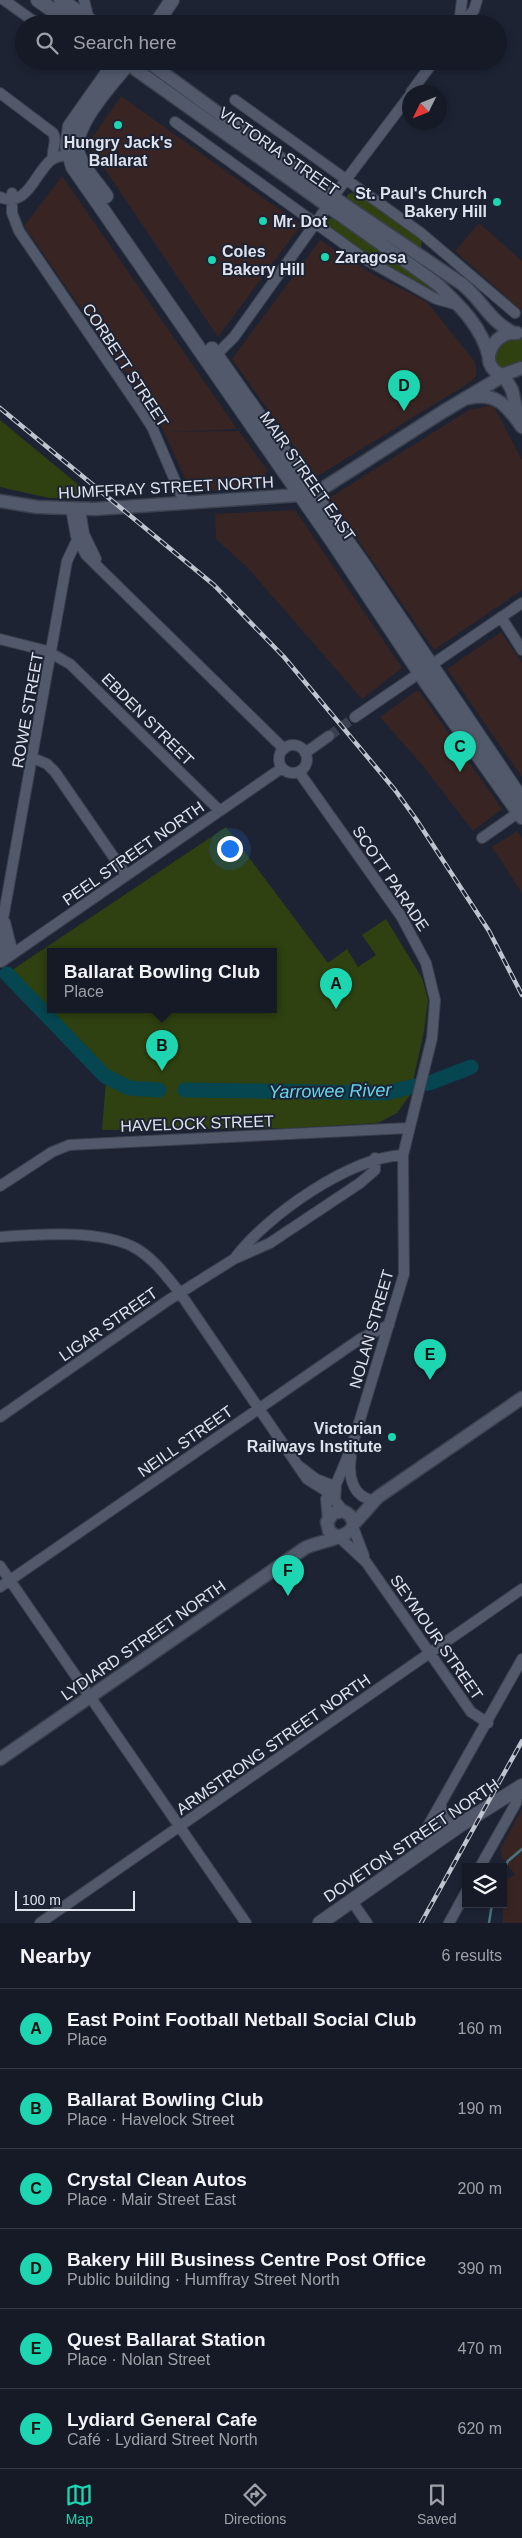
<!DOCTYPE html>
<meta charset="utf-8">
<style>
body{margin:0;font-family:Arial,sans-serif;background:#1f232e;color:#f1f3f6}
.controls{position:absolute;right:15px;bottom:15px;display:grid;overflow:hidden;border-radius:0px;box-shadow:0 2px 8px #0003}
.controls button{width:45px;height:45px;display:grid;place-items:center;padding:0;border:0;border-bottom:1px solid #353843;background:#161a26;color:#f1f3f6;font:25px sans-serif}
.compass{position:absolute;left:402px;top:85px;width:45px;height:45px;border-radius:50%;background:#161a26;box-shadow:0 2px 8px #0003;rotate:227deg}
.scale{position:absolute;left:15px;bottom:12px;width:120px;box-sizing:border-box;padding-left:5px;border:2px solid #dfe3ee;border-top:0;font-size:14px;line-height:18px;white-space:nowrap;color:#dfe3ee;-webkit-text-stroke:4px #1d2333;paint-order:stroke}
.you{position:absolute;left:229px;top:848px;width:18px;height:18px;margin:-12px;border:4px solid #fff;border-radius:50%;background:#1a73e8;box-shadow:0 0 0 8px #1a73e833}
.badge{display:grid;place-items:center;width:32px;height:32px;border-radius:50%;background:#1dd5b1;color:#111;font-size:16px;font-weight:700}
.pin{position:absolute;translate:-50% -41px;filter:drop-shadow(0 1px 2px #0008)}
.pin::after{content:'';position:absolute;top:26px;width:18px;height:15px;background:inherit;clip-path:polygon(0 0,100% 0,50% 100%)}
.popup{position:absolute;left:47px;top:948px;width:230px;height:65px;box-sizing:border-box;display:grid;place-content:center;border-radius:0px;background:#161a26;filter:drop-shadow(0 1px 4px #0005);font-size:16px;white-space:nowrap;color:#9ea1a7}
.popup b{font-size:19px;color:#f1f3f6}
.popup::after{content:'';position:absolute;left:50%;top:100%;margin-left:-10px;border:10px solid transparent;border-top-color:#161a26}
.list{margin:0;padding:0;list-style:none}
h2{display:flex;justify-content:space-between;align-items:center;height:65px;margin:0;padding:0 20px;font-size:21px}
h2 small{font-size:16px;font-weight:400;color:#9ea1a7}
.list li{display:grid;grid-template-columns:32px 1fr auto;gap:15px;align-items:center;box-sizing:border-box;height:80px;padding:0 20px;border-top:1px solid #353843}
.list b{display:block;font-size:19px;white-space:nowrap}
.list p{margin:0;font-size:16px;white-space:nowrap;color:#9ea1a7}
.list em{font-size:16px;font-style:normal;color:#9ea1a7}
.icon{flex:none;width:28px;height:28px;fill:none;stroke:currentColor;stroke-width:2;stroke-linecap:round;stroke-linejoin:round}
.map{position:relative;flex:none;width:522px;height:1923px;overflow:hidden}
.search{position:absolute;background:#161a26;box-shadow:0 2px 8px #0003;left:15px;right:15px;top:15px;height:55px;display:flex;align-items:center;gap:12px;box-sizing:border-box;padding:0 18px;border-radius:28px;color:#9ea1a7;font-size:19px}
.sheet{height:545px;background:#161a26}
nav{display:flex;justify-content:space-around;align-items:center;box-sizing:border-box;height:70px;border-top:1px solid #353843;background:#161a26;font-size:14px;color:#9ea1a7}
nav a{display:grid;justify-items:center;gap:2px}
nav .on{color:#1dd5b1}
.map>svg:first-child{display:block}
.commercial{fill:#382523}
.green{fill:#2f4011;fill-rule:evenodd}
.lines{fill:none;stroke-linecap:round;stroke-linejoin:round}
.stream{stroke:#467580;stroke-width:2.5}
.river{stroke:#054651;stroke-width:15}
.minor-tunnel{stroke:#3a404f;stroke-width:10;stroke-dasharray:10 5;stroke-linecap:butt}
.minor-casing{stroke:#3b404d;stroke-width:12}
.tertiary-casing{stroke:#3b404d;stroke-width:15}
.secondary-casing{stroke:#3b404d;stroke-width:16}
.minor{stroke:#51596b;stroke-width:10}
.tertiary{stroke:#51596b;stroke-width:12}
.secondary{stroke:#51596b;stroke-width:14}
.rail-casing{stroke:#bfc4cf;stroke-width:4.5}
.rail{stroke:#1d2333;stroke-width:2.5;stroke-dasharray:8;stroke-linecap:butt}
.poi-dot{fill:#1dd5b1;stroke:#1d2333;stroke-width:2}
.labels{text-anchor:middle;stroke-width:4;stroke-linejoin:round;paint-order:stroke}
.poi-label{font-size:16px;font-weight:bold;fill:#dfe3ee;stroke:#1d2333;text-anchor:start}
.street-label{font-size:16px;fill:#dfe3ee;stroke:#1d2333}
.water-label{font-size:18px;font-style:italic;fill:#64d4ec;stroke:#1d2333}
</style>
<div class="map">
<svg width="522" height="1923" viewBox="0 0 522 1923">
<rect width="100%" height="100%" fill="#1d2333"/>
<!-- commercial -->
<path class="commercial" d="M121,96L301,225L218,337L88,144Z
M62,176L237,429L166,432L239,431L267,470L259,488L191,491L159,421L24,226Z
M479,223L522,261V311L455,251Z
M320,240L372,274L427,302L475,362L476,370V376L472,381L316,477L232,359Z
M493,405L522,460V590L434,650L329,498L469,410Z
M295,510L402,668L362,699L248,568L216,539L215,514Z
M501,632L522,663V777L447,669Z
M416,691H419L502,809L473,831L423,766L380,717Z
M517,831L522,838V893L492,847Z
M522,1809V1923H503V1881L515,1875L501,1856V1847Z"/>
<!-- green -->
<path class="green" d="M351,193L359,194L422,240L421,250L347,200V195Z
M332,218L410,269L440,294L437,295L370,257L326,225L328,219Z
M518,338L522,339V362L513,367L501,369L495,360C497,345 503,340 518,338Z
M0,420L92,496L49,498L0,487Z
M226,827L328,963L347,949L358,967L376,955L362,935L386,919L422,978L428,1000L424,1031L410,1095L397,1113L378,1123L292,1128L102,1130L107,1069L12,970ZM51,952H273V1010H51Z"/>
<g class="lines">
<!-- stream -->
<path class="stream" d="M504,1869L508,1861L522,1849
M489,1923L492,1904"/>
<!-- river -->
<path class="river" d="M7,974L105,1076L129,1088L159,1090
M185,1090L386,1093L432,1082L471,1067"/>
<!-- minor-tunnel -->
<path class="minor-tunnel" d="M329,736L355,717"/>
<defs>
<path id="minor" d="M4,0L32,20L46,24
M84,0L89,20
M459,24L462,0
M462,24L474,10L477,0
M411,92L434,61
M0,93L53,133C58,141 51,150 53,159
M235,100L421,233L515,313
M175,122L365,259L436,299L458,305
M12,193V213L19,231L141,410L152,427L185,504
M0,197C27,209 35,173 51,160C57,156 67,155 74,153
M333,197L410,95
M216,355L234,337L327,207
M71,509L76,536L86,555L284,749
M80,509L84,534L96,559
M501,617L522,650
M0,639L47,651L70,664L220,811
M355,717L522,603
M279 759a14 14 0 1 1 28 0a14 14 0 1 1-28 0Z
M305,753L329,736
M33,758L47,764L55,772L126,875
M299,772L401,916L426,963L435,1000L432,1038L403,1155L404,1274L352,1446L337,1482L326,1499L328,1521
M482,838L522,810
M5,922L13,954
M5,959L1,930L67,561L77,540
M1,962L282,768
M0,1186L52,1152L69,1145L408,1128
M0,1237C38,1234 104,1229 137,1249C155,1260 167,1277 180,1293L307,1479L326,1491H335L334,1486L316,1479L299,1466
M235,1258C266,1216 350,1157 403,1155
M0,1417L167,1301L234,1259L270,1243L360,1183L375,1170V1158
M351,1457C348,1475 352,1497 373,1500
M336,1485L335,1500L343,1511
M353,1527L364,1556
M339,1537L366,1562L471,1712L488,1723
M0,1566L246,1923
M0,1587L360,1339L389,1325
M441,1805L442,1814L446,1821L460,1825
M428,1847L426,1835L428,1826L522,1659
M480,1867L516,1803L519,1788
M351,1900L367,1923
M40,1923L522,1589
M449,1923L466,1892"/>
<path id="tertiary" d="M147,61L333,197L462,284C482,300 490,322 514,333
M128,64L436,283C458,304 482,326 489,357
M517,333C493,330 476,365 502,375L522,368
M504,376L512,390L518,417
M469,398C496,391 508,407 522,427
M0,501L37,507L95,509L314,494L444,411L503,376
M353,1525L378,1497L522,1398
M0,1759L305,1548C318,1541 356,1538 353,1522C352,1516 348,1513 343,1511L333,1513L327,1522L329,1531L337,1537"/>
<path id="secondary" d="M38,0L72,24
M61,0L95,24
M156,24L172,0
M116,61L70,126L67,146L73,167L331,539L426,682L522,817
M106,196C97,183 83,169 78,154C70,126 113,83 130,61
M212,349L361,561L522,800
M320,1923L460,1825L522,1786"/>
</defs>
<!-- minor casing -->
<use href="#minor" class="minor-casing"/>
<!-- tertiary casing -->
<use href="#tertiary" class="tertiary-casing"/>
<!-- secondary casing -->
<use href="#secondary" class="secondary-casing"/>
<!-- minor -->
<use href="#minor" class="minor"/>
<!-- tertiary -->
<use href="#tertiary" class="tertiary"/>
<!-- secondary -->
<use href="#secondary" class="secondary"/>
<defs>
<path id="rail" d="M0,408L214,585L284,657L395,790L416,819L489,931L522,995
M421,1923L522,1741"/>
</defs>
<!-- rail casing -->
<use href="#rail" class="rail-casing"/>
<!-- rail -->
<use href="#rail" class="rail"/>
</g>
<!-- markers -->
<g class="poi-dot">
<circle cx="118" cy="125" r="5"/>
<circle cx="497" cy="202" r="5"/>
<circle cx="263" cy="221" r="5"/>
<circle cx="325" cy="257" r="5"/>
<circle cx="212" cy="260" r="5"/>
<circle cx="392" cy="1437" r="5"/>
</g>
<g class="labels">
<!-- poi labels -->
<g class="poi-label">
<text x="118" y="148" text-anchor="middle">Hungry Jack's<tspan x="118" dy="18">Ballarat</tspan></text>
<text x="487" y="199" text-anchor="end">St. Paul's Church<tspan x="487" dy="18">Bakery Hill</tspan></text>
<text x="273" y="227">Mr. Dot</text>
<text x="222" y="257">Coles<tspan x="222" dy="18">Bakery Hill</tspan></text>
<text x="335" y="263">Zaragosa</text>
<text x="382" y="1434" text-anchor="end">Victorian<tspan x="382" dy="18">Railways Institute</tspan></text>
</g>
<!-- street labels -->
<g class="street-label">
<text transform="translate(279 151) rotate(35)" y="6">VICTORIA STREET</text>
<text transform="translate(126 365) rotate(57)" y="6">CORBETT STREET</text>
<text transform="translate(308 476) rotate(55)" y="6">MAIR STREET EAST</text>
<text transform="translate(166 487) rotate(-3)" y="6">HUMFFRAY STREET NORTH</text>
<text transform="translate(27 710) rotate(-80)" y="6">ROWE STREET</text>
<text transform="translate(148 719) rotate(45)" y="6">EBDEN STREET</text>
<text transform="translate(133 853) rotate(-35)" y="6">PEEL STREET NORTH</text>
<text transform="translate(391 878) rotate(56)" y="6">SCOTT PARADE</text>
<text transform="translate(197 1123) rotate(-2)" y="6">HAVELOCK STREET</text>
<text transform="translate(108 1324) rotate(-35)" y="6">LIGAR STREET</text>
<text transform="translate(371 1329) rotate(-74)" y="6">NOLAN STREET</text>
<text transform="translate(185 1441) rotate(-35)" y="6">NEILL STREET</text>
<text transform="translate(437 1637) rotate(55)" y="6">SEYMOUR STREET</text>
<text transform="translate(143 1640) rotate(-35)" y="6">LYDIARD STREET NORTH</text>
<text transform="translate(273 1744) rotate(-35)" y="6">ARMSTRONG STREET NORTH</text>
<text transform="translate(411 1840) rotate(-34)" y="6">DOVETON STREET NORTH</text>
</g>
<!-- water labels -->
<g class="water-label">
<text transform="translate(330 1091) rotate(-1)" y="6">Yarrowee River</text>
</g>
</g>
</svg>
<div class="controls">
<button><svg class="icon" aria-label="layers" viewBox="0 0 24 24"><path d="M12 4l9 5-9 5-9-5zM3 14l9 5 9-5"/></svg></button>
</div>
<svg class="compass" viewBox="-18 -18 36 36"><path d="M0-13l5 13h-10z" fill="#e53935"/><path d="M0 13l5-13h-10z" fill="#9ea1a7"/></svg>
<div class="scale">100 m</div>
<div class="you"></div>
<div class="pin badge" style="left:336px;top:1009px">A</div>
<div class="pin badge" style="left:162px;top:1071px">B</div>
<div class="popup"><b>Ballarat Bowling Club</b>Place</div>
<div class="pin badge" style="left:460px;top:772px">C</div>
<div class="pin badge" style="left:404px;top:411px">D</div>
<div class="pin badge" style="left:430px;top:1380px">E</div>
<div class="pin badge" style="left:288px;top:1596px">F</div>
<div class="search"><svg class="icon" aria-label="search" viewBox="0 0 24 24"><circle cx="10" cy="10" r="6"/><path d="M15 15l6 6"/></svg>Search here</div>
</div>
<section class="sheet">
<h2>Nearby<small>6 results</small></h2>
<ul class="list">
<li><span class="badge">A</span><div><b>East Point Football Netball Social Club</b><p>Place</p></div><em>160 m</em></li>
<li><span class="badge">B</span><div><b>Ballarat Bowling Club</b><p>Place · Havelock Street</p></div><em>190 m</em></li>
<li><span class="badge">C</span><div><b>Crystal Clean Autos</b><p>Place · Mair Street East</p></div><em>200 m</em></li>
<li><span class="badge">D</span><div><b>Bakery Hill Business Centre Post Office</b><p>Public building · Humffray Street North</p></div><em>390 m</em></li>
<li><span class="badge">E</span><div><b>Quest Ballarat Station</b><p>Place · Nolan Street</p></div><em>470 m</em></li>
<li><span class="badge">F</span><div><b>Lydiard General Cafe</b><p>Café · Lydiard Street North</p></div><em>620 m</em></li>
</ul>
</section>
<nav>
<a class="on"><svg class="icon" aria-label="map" viewBox="0 0 24 24"><path d="M3 6l6-2 6 2 6-2v14l-6 2-6-2-6 2zM9 4v14M15 6v14"/></svg>Map</a>
<a><svg class="icon" aria-label="directions" viewBox="0 0 24 24"><path d="M12 3l9 9-9 9-9-9zM9 14v-3h6M13 9l2 2-2 2"/></svg>Directions</a>
<a><svg class="icon" aria-label="saved" viewBox="0 0 24 24"><path d="M7 4h10v16l-5-4-5 4z"/></svg>Saved</a>
</nav>
